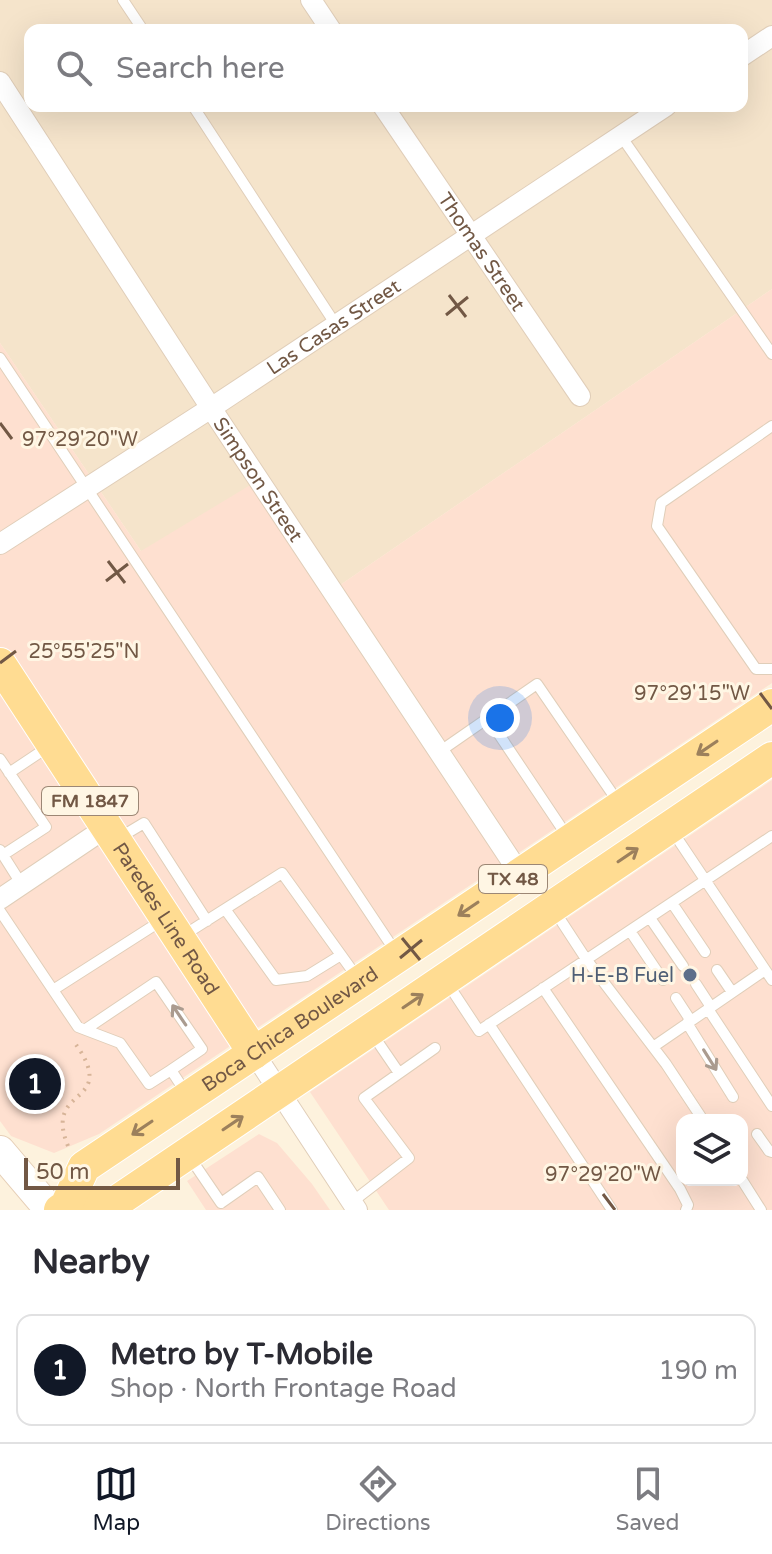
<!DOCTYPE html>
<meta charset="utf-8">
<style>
body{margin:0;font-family:"Varela Round",sans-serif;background:#f2f2f3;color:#2b2b33}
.controls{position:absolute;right:24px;bottom:24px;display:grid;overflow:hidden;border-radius:16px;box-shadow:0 8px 32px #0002}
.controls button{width:72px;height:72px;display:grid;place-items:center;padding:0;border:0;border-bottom:2px solid #e1e1e2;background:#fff;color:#2b2b33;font:40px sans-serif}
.scale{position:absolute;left:24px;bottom:20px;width:156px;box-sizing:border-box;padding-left:8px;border:4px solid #725845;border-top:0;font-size:22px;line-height:28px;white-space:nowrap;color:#725845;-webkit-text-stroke:6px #fff6e4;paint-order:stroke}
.you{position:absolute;left:500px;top:718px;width:28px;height:28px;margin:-20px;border:6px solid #fff;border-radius:50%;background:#1a73e8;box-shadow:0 0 0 12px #1a73e833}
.badge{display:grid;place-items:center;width:52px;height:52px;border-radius:50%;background:#111827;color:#fff;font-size:26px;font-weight:700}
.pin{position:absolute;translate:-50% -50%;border:4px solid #fff;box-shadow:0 2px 8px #0006}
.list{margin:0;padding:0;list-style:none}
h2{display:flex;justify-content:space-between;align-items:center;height:104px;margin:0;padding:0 32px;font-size:34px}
h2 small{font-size:26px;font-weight:400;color:#7c7c81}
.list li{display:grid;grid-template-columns:52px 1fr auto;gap:24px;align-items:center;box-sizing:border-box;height:112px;margin:0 16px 16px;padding:0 16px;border:2px solid #e1e1e2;border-radius:16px}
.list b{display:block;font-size:30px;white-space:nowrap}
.list p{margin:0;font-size:26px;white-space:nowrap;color:#7c7c81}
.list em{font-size:26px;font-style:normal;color:#7c7c81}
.icon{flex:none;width:44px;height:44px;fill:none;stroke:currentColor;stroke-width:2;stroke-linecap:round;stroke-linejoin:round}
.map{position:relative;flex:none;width:772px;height:1210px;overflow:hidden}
.search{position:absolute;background:#fff;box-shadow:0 8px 32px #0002;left:24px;right:24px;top:24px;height:88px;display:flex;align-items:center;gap:20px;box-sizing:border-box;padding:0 28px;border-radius:16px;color:#7c7c81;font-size:30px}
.sheet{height:232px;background:#fff}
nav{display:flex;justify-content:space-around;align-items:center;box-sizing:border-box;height:112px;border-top:2px solid #e1e1e2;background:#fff;font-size:22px;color:#7c7c81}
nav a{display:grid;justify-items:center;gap:4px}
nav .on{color:#111827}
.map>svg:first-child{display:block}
.residential{fill:#f5e4cb;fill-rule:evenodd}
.commercial{fill:#fee0d0;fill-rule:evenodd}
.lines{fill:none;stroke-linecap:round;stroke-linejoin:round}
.lane-casing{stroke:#e0ceb9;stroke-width:12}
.street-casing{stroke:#e0ceb9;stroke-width:22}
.secondary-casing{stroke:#e6cfb7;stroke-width:32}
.primary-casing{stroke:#fff;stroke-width:34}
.path{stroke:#d7b498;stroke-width:4;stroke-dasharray:2 6;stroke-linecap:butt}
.lane{stroke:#fff;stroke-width:10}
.street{stroke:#fff;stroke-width:20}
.secondary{stroke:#fff;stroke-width:30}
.primary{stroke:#ffdc92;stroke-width:32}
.oneway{stroke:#9c805c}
.oneway2{stroke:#aa9b8f}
.ticks{fill:none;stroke:#725845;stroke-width:3}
.service-dot{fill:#5c6f8a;stroke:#fff6e4;stroke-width:3}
.labels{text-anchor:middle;stroke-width:6;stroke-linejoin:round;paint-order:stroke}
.shield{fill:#fff6e4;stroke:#9c8775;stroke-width:2}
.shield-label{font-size:18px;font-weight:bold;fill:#725845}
.street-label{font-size:20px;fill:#725845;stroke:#fff6e4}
.service-label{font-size:20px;fill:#4e5e75;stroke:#fff6e4;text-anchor:end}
.ticks-label{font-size:20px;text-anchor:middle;fill:#725845;stroke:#fff6e4;stroke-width:6;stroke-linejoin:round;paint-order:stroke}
</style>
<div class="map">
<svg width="772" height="1210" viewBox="0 0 772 1210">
<rect width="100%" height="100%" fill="#fdf2dd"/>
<!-- residential -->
<path class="residential" d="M0,0H772V289L327,594L141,551L0,343ZM30,30H742V106H30Z"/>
<!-- commercial -->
<path class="commercial" d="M772,289V683L99,1134L54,1153L11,1136L0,1121V343L141,551L252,484L327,594Z
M772,780V1210H389L310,1092ZM682,1120H742V1180H682Z
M259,1134L277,1143L312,1184L330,1210H206L187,1181Z"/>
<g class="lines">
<defs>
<path id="lane" d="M123,0L143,30
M193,106L336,325
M621,136L772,354
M0,358L397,954
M772,426L661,503L657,526L756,669H772
M488,718L567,836
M439,752L537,684L618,802
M0,759L46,827L3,855L0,850
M9,773L48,747
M673,832L772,980
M119,838L144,823L207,921
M3,855L22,885
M672,903L705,952
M225,909L276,980L307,976L341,955
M554,910L586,959L666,1064L703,1120
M0,911L53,990L164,919
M650,918L683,966
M630,931L663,980
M184,935L282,873L359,980
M717,970L732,992
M446,981L479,1031L772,836
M696,984L711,1007
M543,988L680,1189L688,1205L686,1210
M53,990L78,1027L120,1043L149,1084L171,1070L186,1093
M676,998L691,1021
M708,1009L772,1106
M687,1023L733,1097
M489,1024L612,1210
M86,1029L156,982L202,1049L171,1070
M371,1032L399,1073
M653,1047L765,970
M757,1134L769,1151L772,1152
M189,1156L221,1203L258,1177L280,1210
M742,1180L761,1210
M352,1202L409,1158L364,1098L435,1048"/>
<g id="street">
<path d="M311,0L331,30"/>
<path d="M742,56L772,36"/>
<path id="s1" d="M0,82L211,408L520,874"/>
<path id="s2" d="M383,106L580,396"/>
<path id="s3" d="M0,544L211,408L666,106"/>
<path d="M0,899L107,827"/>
<path d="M254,1053L357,1210"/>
</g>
<path id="secondary" d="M0,1151L50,1210"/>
<g id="primary">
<path id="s4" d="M0,664L254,1053"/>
<path d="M66,1206H110L772,758"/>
<path id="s5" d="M60,1210L66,1206L84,1167L772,705"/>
</g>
</defs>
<!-- lane casing -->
<use href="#lane" class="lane-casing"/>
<!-- street casing -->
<use href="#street" class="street-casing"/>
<!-- secondary casing -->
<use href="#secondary" class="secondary-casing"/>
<!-- primary casing -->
<use href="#primary" class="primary-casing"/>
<!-- path -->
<path class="path" d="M68,1146C47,1095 95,1102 89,1071C87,1060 80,1050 74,1042"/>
<!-- lane -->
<use href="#lane" class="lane"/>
<!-- street -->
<use href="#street" class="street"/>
<!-- secondary -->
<use href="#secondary" class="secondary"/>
<!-- primary -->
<use href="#primary" class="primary"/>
</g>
<!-- one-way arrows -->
<defs><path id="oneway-shaft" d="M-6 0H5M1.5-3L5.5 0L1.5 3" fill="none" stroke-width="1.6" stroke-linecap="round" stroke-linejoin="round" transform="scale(2)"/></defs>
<g class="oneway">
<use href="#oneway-shaft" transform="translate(707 748) rotate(146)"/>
<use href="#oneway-shaft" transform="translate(628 855) rotate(-34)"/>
<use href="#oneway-shaft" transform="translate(468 909) rotate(146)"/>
<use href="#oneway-shaft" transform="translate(413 1001) rotate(-34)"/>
<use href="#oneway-shaft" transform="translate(233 1123) rotate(-34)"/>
<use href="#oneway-shaft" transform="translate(142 1128) rotate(146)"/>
</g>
<g class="oneway2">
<use href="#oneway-shaft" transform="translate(179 1015) rotate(-124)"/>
<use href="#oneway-shaft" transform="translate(710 1060) rotate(58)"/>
</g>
<!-- ticks -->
<path class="ticks" d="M449,295L466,317M446,315L468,297M0,423L12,439M108,561L125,583M106,581L128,564M0,663L16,651M760,693L772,709M402,938L420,960M400,958L422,940M603,1194L615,1210"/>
<!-- markers -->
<circle class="service-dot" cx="690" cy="975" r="8"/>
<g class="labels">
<!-- shield labels -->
<g class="shield">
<rect x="42" y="787" width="96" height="28" rx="6"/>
<rect x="479" y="865" width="68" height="28" rx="6"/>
</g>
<g class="shield-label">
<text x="90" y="807">FM 1847</text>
<text x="513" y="885">TX 48</text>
</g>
<!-- street labels -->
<g class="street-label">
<text dy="7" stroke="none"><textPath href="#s2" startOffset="176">Thomas Street</textPath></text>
<text dy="7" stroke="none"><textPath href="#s3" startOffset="398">Las Casas Street</textPath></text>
<text dy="7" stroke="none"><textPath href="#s1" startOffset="474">Simpson Street</textPath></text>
<text dy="7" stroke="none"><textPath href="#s4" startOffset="304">Paredes Line Road</textPath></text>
<text dy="7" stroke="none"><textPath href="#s5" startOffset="298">Boca Chica Boulevard</textPath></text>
</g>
<!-- service labels -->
<g class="service-label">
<text x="674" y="982">H-E-B Fuel</text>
</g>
</g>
<g class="ticks-label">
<text x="80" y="446">97°29'20"W</text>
<text x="84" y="658">25°55'25"N</text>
<text x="692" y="700">97°29'15"W</text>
<text x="603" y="1181">97°29'20"W</text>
</g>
</svg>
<div class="controls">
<button><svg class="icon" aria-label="layers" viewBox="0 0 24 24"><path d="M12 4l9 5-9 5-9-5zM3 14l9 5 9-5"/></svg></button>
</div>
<div class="scale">50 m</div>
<div class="you"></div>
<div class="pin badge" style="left:35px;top:1084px">1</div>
<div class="search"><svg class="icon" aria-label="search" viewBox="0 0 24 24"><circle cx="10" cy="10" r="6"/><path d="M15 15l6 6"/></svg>Search here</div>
</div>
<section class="sheet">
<h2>Nearby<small></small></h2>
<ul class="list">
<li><span class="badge">1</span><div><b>Metro by T-Mobile</b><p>Shop · North Frontage Road</p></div><em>190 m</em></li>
</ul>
</section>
<nav>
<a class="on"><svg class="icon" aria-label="map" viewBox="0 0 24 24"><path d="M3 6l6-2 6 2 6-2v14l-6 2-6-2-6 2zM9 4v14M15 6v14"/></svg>Map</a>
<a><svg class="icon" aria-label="directions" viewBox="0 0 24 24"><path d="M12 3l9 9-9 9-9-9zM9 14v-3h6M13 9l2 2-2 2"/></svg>Directions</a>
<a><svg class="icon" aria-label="saved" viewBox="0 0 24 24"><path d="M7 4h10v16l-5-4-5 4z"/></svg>Saved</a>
</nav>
